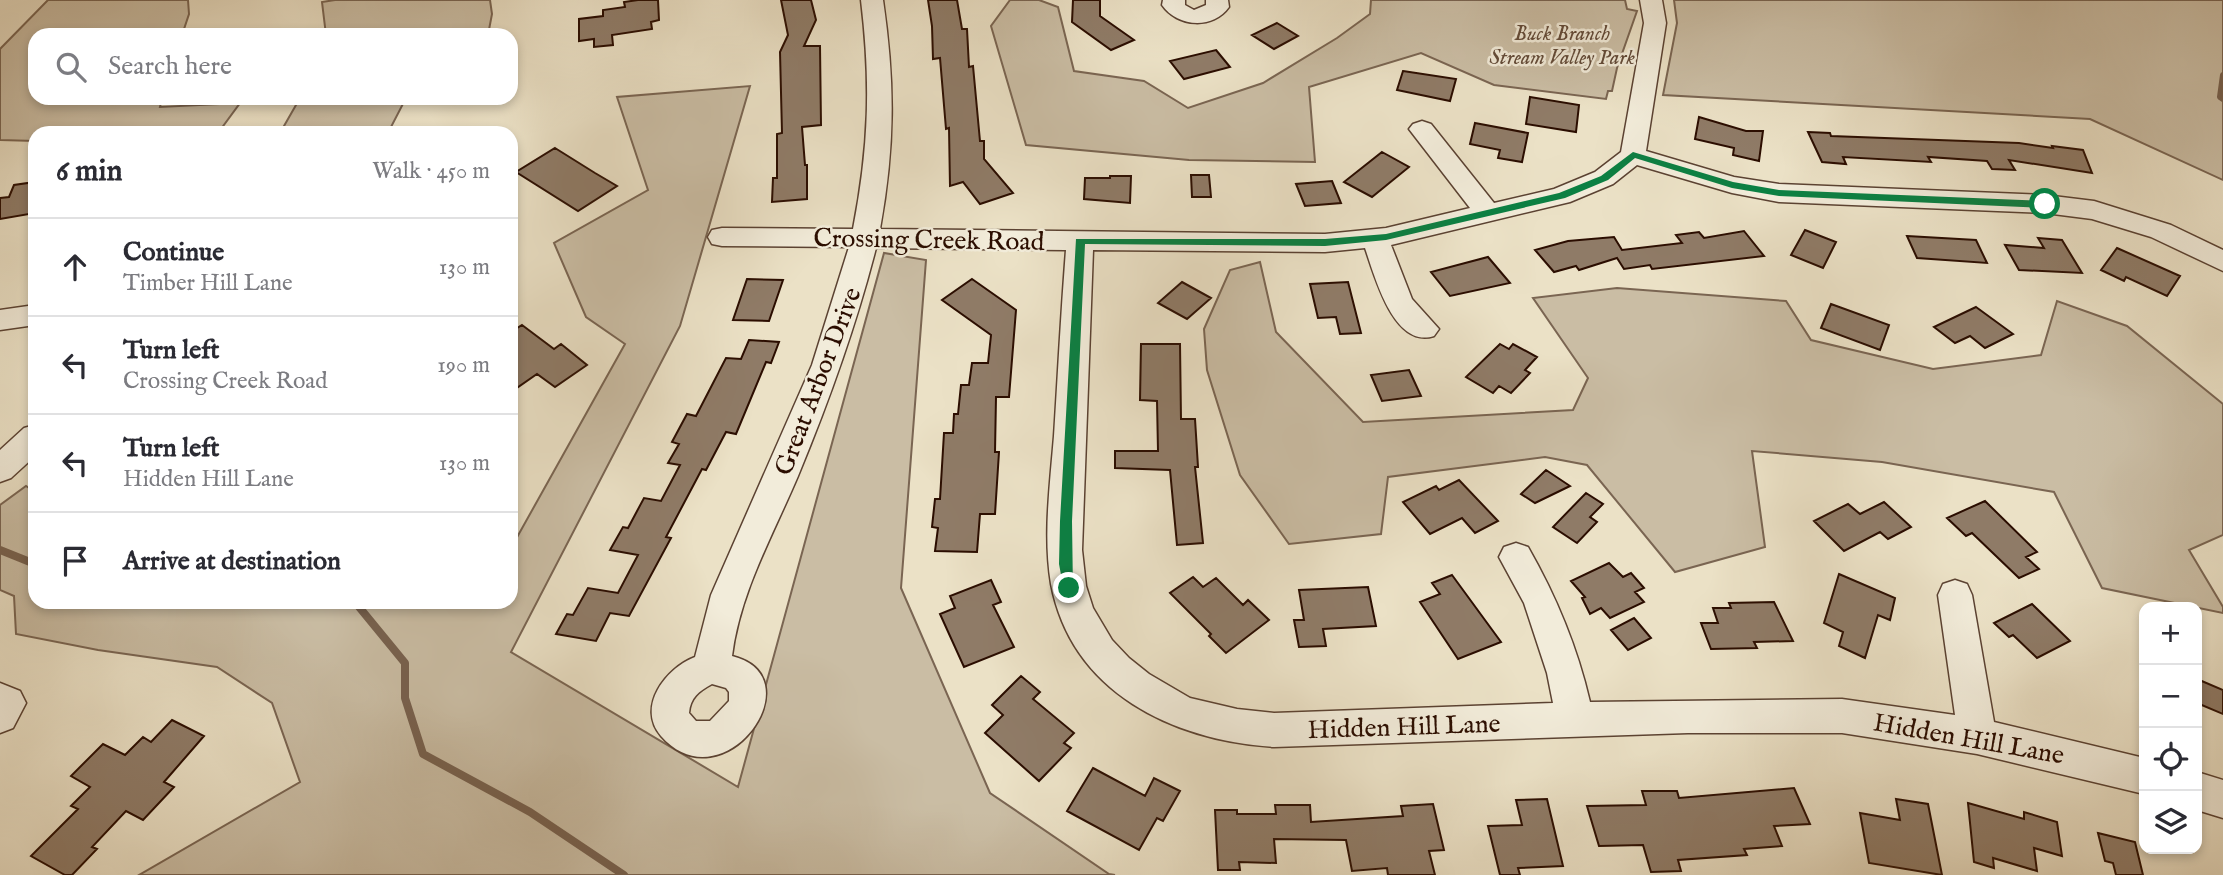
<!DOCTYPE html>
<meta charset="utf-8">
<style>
body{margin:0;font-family:"IM FELL English",serif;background:#f2f2f3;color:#2b2b33}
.controls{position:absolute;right:21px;bottom:21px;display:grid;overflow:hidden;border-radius:14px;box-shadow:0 4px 10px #0003}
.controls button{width:63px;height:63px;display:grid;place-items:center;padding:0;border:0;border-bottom:2px solid #e1e1e2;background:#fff;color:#2b2b33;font:35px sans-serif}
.stop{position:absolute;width:21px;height:21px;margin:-16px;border:5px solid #0b8043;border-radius:50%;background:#fff}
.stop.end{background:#0b8043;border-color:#fff;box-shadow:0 2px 7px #0008}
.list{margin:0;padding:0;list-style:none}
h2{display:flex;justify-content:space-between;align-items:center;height:91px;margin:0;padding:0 28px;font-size:30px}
h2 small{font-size:23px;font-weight:400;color:#7c7c81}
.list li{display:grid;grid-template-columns:46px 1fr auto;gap:21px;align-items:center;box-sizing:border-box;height:98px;padding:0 28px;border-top:2px solid #e1e1e2}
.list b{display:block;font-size:26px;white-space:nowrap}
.list p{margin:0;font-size:23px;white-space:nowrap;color:#7c7c81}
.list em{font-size:23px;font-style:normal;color:#7c7c81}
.icon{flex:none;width:38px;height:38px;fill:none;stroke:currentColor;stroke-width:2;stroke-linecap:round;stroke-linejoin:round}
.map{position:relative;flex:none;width:2223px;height:875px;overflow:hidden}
.search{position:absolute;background:#fff;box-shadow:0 4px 10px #0003;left:28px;top:28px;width:490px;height:77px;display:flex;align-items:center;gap:18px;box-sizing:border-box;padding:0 24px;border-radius:21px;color:#7c7c81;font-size:26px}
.panel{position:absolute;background:#fff;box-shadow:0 4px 10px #0003;left:28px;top:126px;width:490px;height:483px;border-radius:21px}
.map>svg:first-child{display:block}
.green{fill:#cabda4;stroke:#7a6552;stroke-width:2}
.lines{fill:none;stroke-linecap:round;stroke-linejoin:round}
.stream-far1{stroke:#77614f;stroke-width:6}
.stream{stroke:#77614f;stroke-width:8}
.building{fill:#8f7b67;stroke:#2b0d00;stroke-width:2}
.minor-casing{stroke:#5b4232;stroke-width:3}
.minor{fill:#f2ecda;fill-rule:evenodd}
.route{fill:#0b8043}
.labels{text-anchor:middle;stroke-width:5;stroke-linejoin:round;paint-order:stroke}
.far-park-label{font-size:21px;font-style:italic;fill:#634b39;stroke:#f2ecda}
.street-label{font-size:26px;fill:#2b0d00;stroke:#f2ecda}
</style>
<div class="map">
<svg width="2223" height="875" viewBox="0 0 2223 875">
<rect width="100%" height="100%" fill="#ebe1c6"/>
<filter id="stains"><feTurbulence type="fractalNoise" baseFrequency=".00286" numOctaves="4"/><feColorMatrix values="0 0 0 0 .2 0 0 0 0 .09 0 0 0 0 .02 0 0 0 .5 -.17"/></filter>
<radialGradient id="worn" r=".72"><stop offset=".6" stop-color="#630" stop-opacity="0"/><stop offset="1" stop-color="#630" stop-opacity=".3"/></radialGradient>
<!-- green -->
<path class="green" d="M48,0H188L189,14L182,35H35V98H162L160,107L240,103L218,133H35V141L0,140V49Z
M335,0H490L492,14L488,35H326L322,2Z
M1010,0H1039L1058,7L1074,71L1144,81L1188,108L1263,83L1337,38L1370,14L1371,0H1625L1627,9L1637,11L1617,68L1612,91H1608L1606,99L1494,85L1421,53L1309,87L1315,162L1189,160L1026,145L991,26Z
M1674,0H2223V180L2090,119L1663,95L1677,23Z
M750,86L680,326L511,652L738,787L884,253L926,260L901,588L990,793L1109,874L1115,875H139L300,782L272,703L217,667L98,650L16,634L14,596L0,590V505L26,486L35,492V602H449L478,606L481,602H511V548L625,344L586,317L554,243L648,190L617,97Z
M300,98H406L390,129L376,133H280Z
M1260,262L1276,332L1363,422L1573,410L1588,378L1533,298L1617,288L1786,301L1811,340L1933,369L2041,355L2057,301L2127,326L2223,404V535L2189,550L2223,607V613L2102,588L2054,492L1882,462L1752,451L1765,547L1675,572L1587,465L1545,457L1388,477L1381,534L1289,544L1240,475L1207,370L1204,329L1230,270Z"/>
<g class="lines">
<!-- stream-far1 -->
<path class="stream-far1" d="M2223,75L2220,97L2223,99"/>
<!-- stream -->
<path class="stream" d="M0,550L35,564
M355,602L405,663V698L423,754L530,812L624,875"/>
</g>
<!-- building -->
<path class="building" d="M638,0H658L659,20L651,22L652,29L612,35L613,45L594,47V39L579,41V19L603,16V10L625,7L624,2Z
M781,0H811L816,20L804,46H820L821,125L802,127L805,165H807V199L772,202L773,178H777V134L782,133L780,52L788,35Z
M928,0H957L962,29H967L969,67L973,66L980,141H984V159L1013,193L980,204L963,182L950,186L949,128L946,129L940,58L933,59L932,26Z
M1073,0H1100V16L1134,40L1111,50L1072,22Z
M1277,23L1298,36L1274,49L1252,35Z
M1216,50L1230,67L1184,79L1170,61Z
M1403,71L1456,79L1450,101L1397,90Z
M1530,97L1579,105L1576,132L1526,124Z
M1699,117L1746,131H1763L1759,161L1733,155L1734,148L1695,139Z
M1475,123L1528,133L1522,162L1498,158L1500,150L1470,144Z
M1808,132L1830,133L1831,136L2019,143L2053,148L2052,146L2083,150L2092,173L2009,160L2015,170L1992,169L1987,161L1928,157L1931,162L1843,157L1846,164L1822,162Z
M555,148L595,173L617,186L578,211L516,172Z
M1382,152L1409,167L1372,197L1344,182Z
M1191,175H1209L1211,197H1192Z
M1110,176H1131L1130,203L1084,199L1085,178H1110Z
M1332,181L1341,203L1305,206L1296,184Z
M35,182V213L0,219V198L9,197L14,185Z
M1805,230L1836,242L1823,268L1791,255Z
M1744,231L1764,256L1652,269L1650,265L1624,269L1617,258L1579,270L1576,266L1554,272L1535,250L1568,241L1614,237L1622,250L1682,243L1676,235L1699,232L1704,238Z
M1907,236L1976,240L1987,263L1917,258Z
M2038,238L2062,240L2082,273L2019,270L2005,245L2044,248Z
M2117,248L2180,276L2167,296L2126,277L2124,281L2101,270Z
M1488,257L1510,283L1450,296L1431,272Z
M747,279L783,280L769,321L733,320Z
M972,279L1016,310L1009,397H996L995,452H999L995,514H980L977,552L935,551L938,528L932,527L935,499H940L944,433H953L954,414H958L961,385H969L972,363H988L991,335L942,300Z
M1182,282L1211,298L1187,319L1158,303Z
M1348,282L1361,333L1340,334L1336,317L1318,318L1310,284Z
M1831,304L1889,325L1880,350L1821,328Z
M1976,307L2013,334L1985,348L1970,336L1955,343L1934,327Z
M522,325L554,349L561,344L587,365L555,387L537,374L511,392V332Z
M749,340L779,342L771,363L766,362L736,434L726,432L706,470L702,469L666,537L671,538L629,616L610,613L596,641L556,634L567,614L573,615L588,588L618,593L638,555L610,550L623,527L628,528L644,498L661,501L680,465L668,463L679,444L672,442L687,414L696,416L726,358L741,359Z
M1141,344H1180L1181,419H1195L1198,467H1195L1203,543L1177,545L1170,470L1115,468V451H1158L1157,401L1140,400Z
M1500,344L1509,349L1513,344L1537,357L1525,370L1530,373L1511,393L1499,386L1493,393L1466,377Z
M1409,370L1421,396L1382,401L1371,375Z
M1546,470L1570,486L1535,503L1521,494Z
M1459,480L1498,521L1475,533L1462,518L1430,534L1403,502L1436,486L1439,490Z
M1586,493L1603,504L1590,517L1597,522L1577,543L1553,527Z
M1985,501L2037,552L2026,557L2039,569L2019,578L1972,533L1966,536L1947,518Z
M1884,502L1911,527L1888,539L1880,532L1844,551L1814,521L1848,504L1860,514Z
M1609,563L1623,577L1631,573L1644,588L1635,592L1644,602L1610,618L1601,608L1590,614L1582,598L1585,597L1571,581Z
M1839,574L1895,598L1890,620L1878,615L1865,658L1839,646L1843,632L1824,623Z
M1452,575L1501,642L1458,659L1420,602L1440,594L1432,583Z
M1193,577L1203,587L1216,578L1243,605L1248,600L1269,620L1226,653L1209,636L1211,634L1170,593Z
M991,580L1001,602L993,605L1014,647L964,667L940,614L955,608L950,596Z
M1368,587L1376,626L1323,629L1326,646L1299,647L1294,620H1304L1299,590Z
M1774,602L1793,641L1754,642L1757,648L1711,649L1701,623H1718L1713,608H1731L1729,603Z
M2032,604L2070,641L2037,658L2013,635L2009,637L1994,623Z
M1634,618L1651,638L1628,650L1611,630Z
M1021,676L1040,692L1033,699L1074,733L1064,743L1071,748L1039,781L985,733L1003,715L992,705Z
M2197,679L2223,690V714L2197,703Z
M172,720L204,736L164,782L174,787L143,820L126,811L92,847L97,849L72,875H65L31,856L78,809L71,806L90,787L71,776L103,744L125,755L143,737L151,742Z
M1093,768L1145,796L1154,778L1180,791L1163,821L1157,818L1139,850L1067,811Z
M1794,788L1810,824L1774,826L1782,846L1744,849L1747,855L1678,860L1681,871L1651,872L1643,845L1599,846L1587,806L1646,805L1642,791H1677L1679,798Z
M1547,799L1563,866L1518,868L1520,875H1500L1488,826L1522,825L1516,800Z
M1896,799L1928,804L1942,875L1869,863L1860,813L1900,820Z
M1968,803L2024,819V812L2057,822L2062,856L2034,848L2037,871L1993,858L1994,868L1974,862Z
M1433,804L1444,850L1429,851L1435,875H1388L1387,868L1352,871L1346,840L1274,839L1276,863L1239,862L1240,870H1218L1215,810H1237V814H1276L1275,805H1310L1311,822L1403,816L1401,806Z
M2098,833L2135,842L2143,875H2116L2113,863L2105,861Z"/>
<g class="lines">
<defs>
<path id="minor" d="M861,0H883C895,82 895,147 880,229L1325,234L1386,228L1470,208L1409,129L1413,124L1422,121L1431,124L1494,203L1554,189L1595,172L1621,152L1644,23L1640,0H1662L1666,23L1646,151L1734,177L1779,184L2045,195L2094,201L2171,225L2223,250V271L2151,237L2092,219L2045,213L1779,202L1732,193L1637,165L1613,184L1570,202L1391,245L1412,299L1439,329L1434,336C1394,349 1375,277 1365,248L1325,252L1093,250L1082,550L1086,586L1093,608L1112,640L1129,658L1149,674L1190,698L1237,709L1274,713L1553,703L1547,673L1524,603L1499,557L1504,547L1516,543L1528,547C1556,596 1577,646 1590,702L1842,699L1955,715L1938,595L1943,584L1955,580L1967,584L1972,595L1994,722L2144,758V794L1977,754L1842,733H1688L1274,747C1174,740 1072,694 1051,584C1043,536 1050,485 1054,436C1058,374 1061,312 1066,250L876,248C856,326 829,401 798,476C773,535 740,592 732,656C817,677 723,807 661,736C636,707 666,668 695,657L711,595L812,365L849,247L722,246L712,244L708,237L712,230L722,228L853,229C869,147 871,83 861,0ZM712,684L726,688L729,692V701L710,721H696L689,713C690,698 699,691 712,684Z
M1163,0H1185V5L1194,10L1206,5V0H1228L1229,7C1213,30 1177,27 1162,5Z
M35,305V325L0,330V310Z
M35,425V456L11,478L0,482V450L24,428Z
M0,683L20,691L26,703L13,728L0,733Z
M2197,772L2223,780V818L2197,810Z"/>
</defs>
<!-- minor casing -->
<use href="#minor" class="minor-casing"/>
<!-- minor -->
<use href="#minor" class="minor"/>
</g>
<!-- route -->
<path class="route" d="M1633,152L1733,182L1779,190L2045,201L2050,204L2045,208L1779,196L1732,188L1635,158L1608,180L1565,198L1386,240L1325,246L1085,244L1072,521L1073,591H1064L1059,564L1060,521L1076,239H1325L1386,234L1559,193L1601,176Z"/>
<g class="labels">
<!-- far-park labels -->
<g class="far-park-label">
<text x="1562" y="40">Buck Branch<tspan x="1562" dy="24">Stream Valley Park</tspan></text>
</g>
<!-- street labels -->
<g class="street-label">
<text transform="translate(929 239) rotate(1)" y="9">Crossing Creek Road</text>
<text transform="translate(817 381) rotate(-69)" y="9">Great Arbor Drive</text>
<text transform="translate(1404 726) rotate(-2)" y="9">Hidden Hill Lane</text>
<text transform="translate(1969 738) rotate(10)" y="9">Hidden Hill Lane</text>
</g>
</g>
<rect width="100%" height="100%" filter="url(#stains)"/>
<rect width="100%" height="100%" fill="url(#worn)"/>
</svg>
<div class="controls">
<button>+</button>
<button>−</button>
<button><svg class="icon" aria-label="locate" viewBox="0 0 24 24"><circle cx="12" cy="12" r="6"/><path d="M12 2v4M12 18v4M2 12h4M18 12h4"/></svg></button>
<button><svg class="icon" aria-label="layers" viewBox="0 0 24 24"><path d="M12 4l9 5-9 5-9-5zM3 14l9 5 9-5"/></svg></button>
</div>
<div class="stop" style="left:2045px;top:204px"></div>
<div class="stop end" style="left:1069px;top:588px"></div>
<div class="search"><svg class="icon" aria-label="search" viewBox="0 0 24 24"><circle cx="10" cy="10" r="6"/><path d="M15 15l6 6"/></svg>Search here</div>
<section class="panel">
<h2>6 min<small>Walk · 450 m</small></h2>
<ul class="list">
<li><svg class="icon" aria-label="ahead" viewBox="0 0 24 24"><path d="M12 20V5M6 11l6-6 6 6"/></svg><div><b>Continue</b><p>Timber Hill Lane</p></div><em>130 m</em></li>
<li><svg class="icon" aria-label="left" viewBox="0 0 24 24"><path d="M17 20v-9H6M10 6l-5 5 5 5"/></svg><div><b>Turn left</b><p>Crossing Creek Road</p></div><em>190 m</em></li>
<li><svg class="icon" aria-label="left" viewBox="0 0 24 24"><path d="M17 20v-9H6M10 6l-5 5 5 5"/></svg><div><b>Turn left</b><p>Hidden Hill Lane</p></div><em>130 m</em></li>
<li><svg class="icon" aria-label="arrive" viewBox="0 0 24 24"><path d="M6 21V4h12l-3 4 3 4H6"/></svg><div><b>Arrive at destination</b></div></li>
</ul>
</section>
</div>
